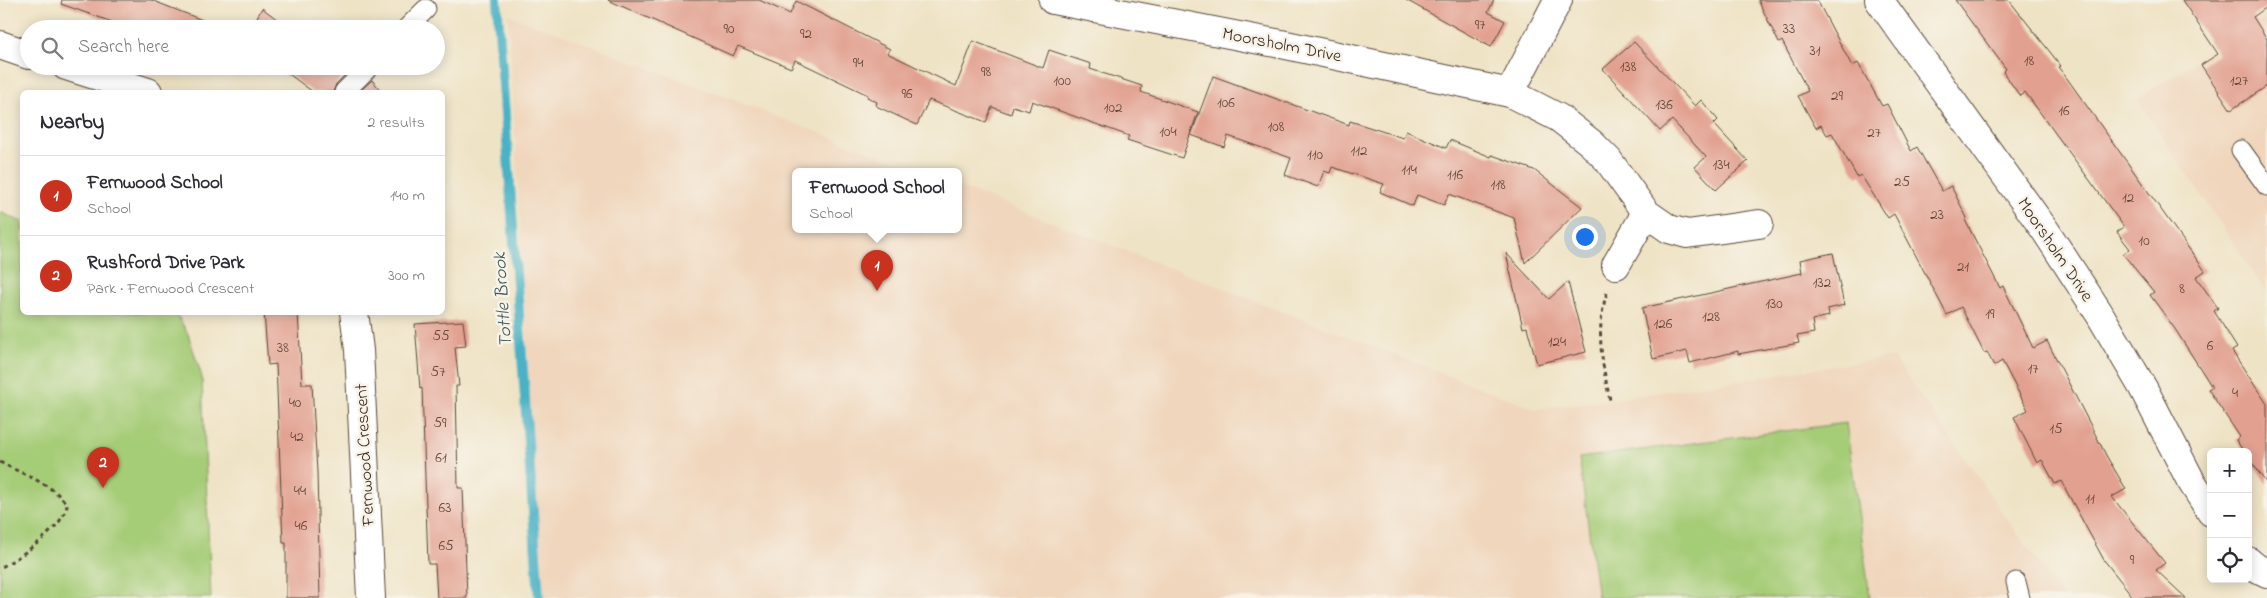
<!DOCTYPE html>
<meta charset="utf-8">
<style>
body{margin:0;font-family:"Indie Flower",sans-serif;background:#f7f7f7;color:#2b2b33}
.controls{position:absolute;right:15px;bottom:15px;display:grid;overflow:hidden;border-radius:8px;box-shadow:0 2px 12px #0003}
.controls button{width:45px;height:45px;display:grid;place-items:center;padding:0;border:0;border-bottom:1px solid #e1e1e2;background:#fff;color:#2b2b33;font:25px sans-serif}
.you{position:absolute;left:1584px;top:236px;width:18px;height:18px;margin:-12px;border:4px solid #fff;border-radius:50%;background:#1a73e8;box-shadow:0 0 0 8px #1a73e833}
.badge{display:grid;place-items:center;width:32px;height:32px;border-radius:50%;background:#c8321e;color:#fff;font-size:16px;font-weight:700}
.pin{position:absolute;translate:-50% -41px;filter:drop-shadow(0 1px 2px #0008)}
.pin::after{content:'';position:absolute;top:26px;width:18px;height:15px;background:inherit;clip-path:polygon(0 0,100% 0,50% 100%)}
.popup{position:absolute;left:792px;top:168px;width:170px;height:65px;box-sizing:border-box;display:grid;place-content:center;border-radius:8px;background:#fff;filter:drop-shadow(0 1px 4px #0005);font-size:16px;white-space:nowrap;color:#7c7c81}
.popup b{font-size:19px;color:#2b2b33}
.popup::after{content:'';position:absolute;left:50%;top:100%;margin-left:-10px;border:10px solid transparent;border-top-color:#fff}
.list{margin:0;padding:0;list-style:none}
h2{display:flex;justify-content:space-between;align-items:center;height:65px;margin:0;padding:0 20px;font-size:21px}
h2 small{font-size:16px;font-weight:400;color:#7c7c81}
.list li{display:grid;grid-template-columns:32px 1fr auto;gap:15px;align-items:center;box-sizing:border-box;height:80px;padding:0 20px;border-top:1px solid #e1e1e2}
.list b{display:block;font-size:19px;white-space:nowrap}
.list p{margin:0;font-size:16px;white-space:nowrap;color:#7c7c81}
.list em{font-size:16px;font-style:normal;color:#7c7c81}
.icon{flex:none;width:28px;height:28px;fill:none;stroke:currentColor;stroke-width:2;stroke-linecap:round;stroke-linejoin:round}
.map{position:relative;flex:none;width:2267px;height:598px;overflow:hidden}
.search{position:absolute;background:#fff;box-shadow:0 2px 12px #0003;left:20px;top:20px;width:425px;height:55px;display:flex;align-items:center;gap:12px;box-sizing:border-box;padding:0 18px;border-radius:28px;color:#7c7c81;font-size:19px}
.panel{position:absolute;background:#fff;box-shadow:0 2px 12px #0003;left:20px;top:90px;width:425px;height:225px;border-radius:8px}
.map>svg:first-child{display:block}
.built{fill:#f0d6bc}
.green{fill:#a5cc77;stroke:#707b4a}
.lines{fill:none;stroke-linecap:round;stroke-linejoin:round}
.stream{stroke:#48b2c6;stroke-width:10}
.building{fill:#e2a090}
.lane-casing{stroke:#564637;stroke-width:21}
.street-casing{stroke:#564637;stroke-width:30}
.path{stroke:#564637;stroke-width:3;stroke-dasharray:4 4;stroke-linecap:butt}
.lane{stroke:#fff;stroke-width:19}
.street{stroke:#fff;stroke-width:28}
.labels{text-anchor:middle;stroke-width:5;stroke-linejoin:round;paint-order:stroke}
.number-label{font-size:15px;fill:#65483a}
.street-label{font-size:18px;fill:#3b2a1e;stroke:#f7f3e8}
.water-label{font-size:19px;font-style:italic;fill:#405a59;stroke:#f7f3e8}
</style>
<div class="map">
<svg width="2267" height="598" viewBox="0 0 2267 598">
<rect width="100%" height="100%" fill="#f7f3e8"/>
<filter id="ink" filterUnits="userSpaceOnUse"><feTurbulence type="fractalNoise" baseFrequency=".02" numOctaves="2"/><feDisplacementMap in="SourceGraphic" scale="10" xChannelSelector="R" yChannelSelector="G"/><feConvolveMatrix kernelMatrix="1 2 1 2 8 2 1 2 1" color-interpolation-filters="sRGB"/></filter>
<filter id="wash" filterUnits="userSpaceOnUse"><feTurbulence type="fractalNoise" baseFrequency=".0096" numOctaves="4" result="noise"/><feDisplacementMap in="SourceGraphic" scale="20" xChannelSelector="R" yChannelSelector="G"/><feGaussianBlur stdDeviation="1.12" result="paint"/><feColorMatrix in="noise" values="0 0 0 0 0 0 0 0 0 0 0 0 0 0 0 0 0 1.4 0 .05"/><feComposite in="paint" operator="in"/></filter>
<g filter="url(#wash)">
<rect width="100%" height="100%" fill="#efe3c5"/>
<!-- built -->
<path class="built" d="M508,14L922,172H796V230H958V186L1535,409L1610,400L1893,357L2063,598H542Z
M2267,16V291L2266,292L2137,99Z"/>
<!-- green -->
<path class="green" d="M0,212L22,222V312L176,313L188,334L202,377L211,598H0Z
M1846,423L1870,598H1598L1579,458Z"/>
<g class="lines">
<!-- stream -->
<path class="stream" d="M497,0L539,598"/>
</g>
<g id="blocks">
<!-- building -->
<path class="building" d="M62,0H151L220,27L219,29H132L61,4Z
M608,0H759L790,14L796,1L890,49L887,53L956,86L973,41L1043,68L1049,50L1091,64L1090,69L1142,86L1141,92L1198,112L1182,158L1127,140L1129,136L1032,101L1029,111L1013,106L1011,114L992,107L986,122L929,100L917,125L876,106L877,102L867,97L868,95L795,60L791,68L738,46L733,56Z
M1406,0H1494L1488,12L1505,21L1491,47Z
M1758,0H1817L1852,66L1858,63L1882,106L1887,104L1911,151L1917,147L1942,191L1951,186L1967,218L1965,220L2000,288L2003,286L2033,348L2047,341L2107,457L2126,489L2112,497L2165,563L2156,570L2186,598H2134L2104,560L2061,481L2055,484L2042,460L2037,463L2014,417L2028,410L2002,361L1994,366L1987,352L1984,353L1961,307L1947,315L1894,214L1888,218L1861,175L1857,177L1832,133L1827,135L1821,125L1816,128L1798,96L1808,91L1782,41L1779,43Z
M1955,0H2009L2061,66L2058,67L2066,77L2205,271L2196,277L2218,308L2214,311L2237,348L2232,351L2267,404V484L2248,457V452H2244L2236,440L2240,437L2208,389L2212,387L2175,329L2150,295L2154,292L2123,254L2130,249L2117,232L2124,227L2025,92L2020,96L2003,72L2006,69Z
M2182,0H2267V7L2253,17L2267,39V86L2231,110L2201,65L2218,54Z
M262,8L290,29H251Z
M1634,42L1695,106L1701,100L1718,120L1714,124L1748,161L1716,190L1695,167L1706,157L1672,120L1660,131L1603,69Z
M278,66H354L336,84L333,92H313Z
M1213,76L1349,125L1350,121L1403,138L1406,131L1446,148L1450,140L1491,157L1492,155L1534,170L1582,207L1525,263L1514,218L1449,194L1444,205L1417,195L1413,206L1380,192L1384,184L1332,167L1330,173L1324,171L1318,187L1285,175L1291,158L1228,136L1224,147L1191,135Z
M372,80L382,92H359Z
M1506,253L1549,299L1568,282L1586,352L1537,364L1527,327L1523,328Z
M1833,253L1844,305L1828,309L1829,316L1812,320L1814,333L1797,336L1799,343L1738,354V351L1690,363L1687,351L1653,359L1642,308L1802,273L1800,260Z
M264,312H298L302,384H312L317,472L320,598H286V543H283L276,364L268,365Z
M463,321L466,346L455,347L459,386H456L458,488H463L467,598H437L435,564H428L422,388L420,389L415,324Z"/>
</g>
</g>
<g filter="url(#ink)">
<use href="#blocks" fill-opacity="0" stroke="#564637" stroke-width="1"/>
<g class="lines">
<defs>
<path id="lane" d="M406,29L426,9
M344,92L370,66
M2241,150L2267,186
M2016,582L2020,598"/>
<path id="street" d="M1053,0L1286,45L1510,93L1559,118L1591,143L1608,160L1646,213L1669,229L1687,234L1759,224
M1879,0L2045,230L2099,313L2143,388L2190,479L2211,512
M0,45L29,55
M66,66L148,92
M1510,93L1558,0
M1616,265L1646,213
M354,312L359,350L371,598
M2248,561L2255,567L2267,573"/>
</defs>
<!-- lane casing -->
<use href="#lane" class="lane-casing"/>
<!-- street casing -->
<use href="#street" class="street-casing"/>
<!-- path -->
<path class="path" d="M1607,293C1595,329 1602,364 1610,400
M0,462C21,474 54,484 67,505C64,528 20,557 0,568"/>
<!-- lane -->
<use href="#lane" class="lane"/>
<!-- street -->
<use href="#street" class="street"/>
</g>
</g>
<g class="labels">
<!-- number labels -->
<g class="number-label">
<text x="1480" y="29">97</text>
<text x="729" y="33">90</text>
<text x="1789" y="33">33</text>
<text x="806" y="38">92</text>
<text x="1815" y="55">31</text>
<text x="2029" y="65">18</text>
<text x="858" y="67">94</text>
<text x="1628" y="71">138</text>
<text x="986" y="76">98</text>
<text x="1062" y="85">100</text>
<text x="2239" y="85">127</text>
<text x="907" y="98">96</text>
<text x="1837" y="100">29</text>
<text x="1226" y="107">106</text>
<text x="1664" y="109">136</text>
<text x="1113" y="112">102</text>
<text x="2064" y="115">16</text>
<text x="1276" y="131">108</text>
<text x="1168" y="136">104</text>
<text x="1874" y="137">27</text>
<text x="1359" y="155">112</text>
<text x="1315" y="159">110</text>
<text x="1721" y="169">134</text>
<text x="1409" y="174">114</text>
<text x="1455" y="179">116</text>
<text x="1902" y="186">25</text>
<text x="1498" y="189">118</text>
<text x="2128" y="202">12</text>
<text x="1937" y="219">23</text>
<text x="2144" y="245">10</text>
<text x="1963" y="271">21</text>
<text x="1822" y="287">132</text>
<text x="2182" y="293">8</text>
<text x="1774" y="308">130</text>
<text x="1990" y="318">19</text>
<text x="1711" y="321">128</text>
<text x="1663" y="328">126</text>
<text x="441" y="340">55</text>
<text x="1557" y="346">124</text>
<text x="2210" y="350">6</text>
<text x="283" y="352">38</text>
<text x="2033" y="373">17</text>
<text x="438" y="376">57</text>
<text x="2235" y="397">4</text>
<text x="295" y="407">40</text>
<text x="440" y="427">59</text>
<text x="2056" y="433">15</text>
<text x="297" y="441">42</text>
<text x="441" y="462">61</text>
<text x="300" y="495">44</text>
<text x="2090" y="503">11</text>
<text x="445" y="512">63</text>
<text x="301" y="530">46</text>
<text x="446" y="550">65</text>
<text x="2132" y="564">9</text>
</g>
<!-- street labels -->
<g class="street-label">
<text transform="translate(1282 44) rotate(11)" y="6">Moorsholm Drive</text>
<text transform="translate(2056 249) rotate(56)" y="6">Moorsholm Drive</text>
<text transform="translate(364 455) rotate(-93)" y="6">Fernwood Crescent</text>
</g>
<!-- water labels -->
<g class="water-label">
<text transform="translate(501 300) rotate(-94)" y="7">Tottle Brook</text>
</g>
</g>
</svg>
<div class="controls">
<button>+</button>
<button>−</button>
<button><svg class="icon" aria-label="locate" viewBox="0 0 24 24"><circle cx="12" cy="12" r="6"/><path d="M12 2v4M12 18v4M2 12h4M18 12h4"/></svg></button>
</div>
<div class="you"></div>
<div class="pin badge" style="left:877px;top:291px">1</div>
<div class="popup"><b>Fernwood School</b>School</div>
<div class="pin badge" style="left:103px;top:488px">2</div>
<div class="search"><svg class="icon" aria-label="search" viewBox="0 0 24 24"><circle cx="10" cy="10" r="6"/><path d="M15 15l6 6"/></svg>Search here</div>
<section class="panel">
<h2>Nearby<small>2 results</small></h2>
<ul class="list">
<li><span class="badge">1</span><div><b>Fernwood School</b><p>School</p></div><em>140 m</em></li>
<li><span class="badge">2</span><div><b>Rushford Drive Park</b><p>Park · Fernwood Crescent</p></div><em>300 m</em></li>
</ul>
</section>
</div>
